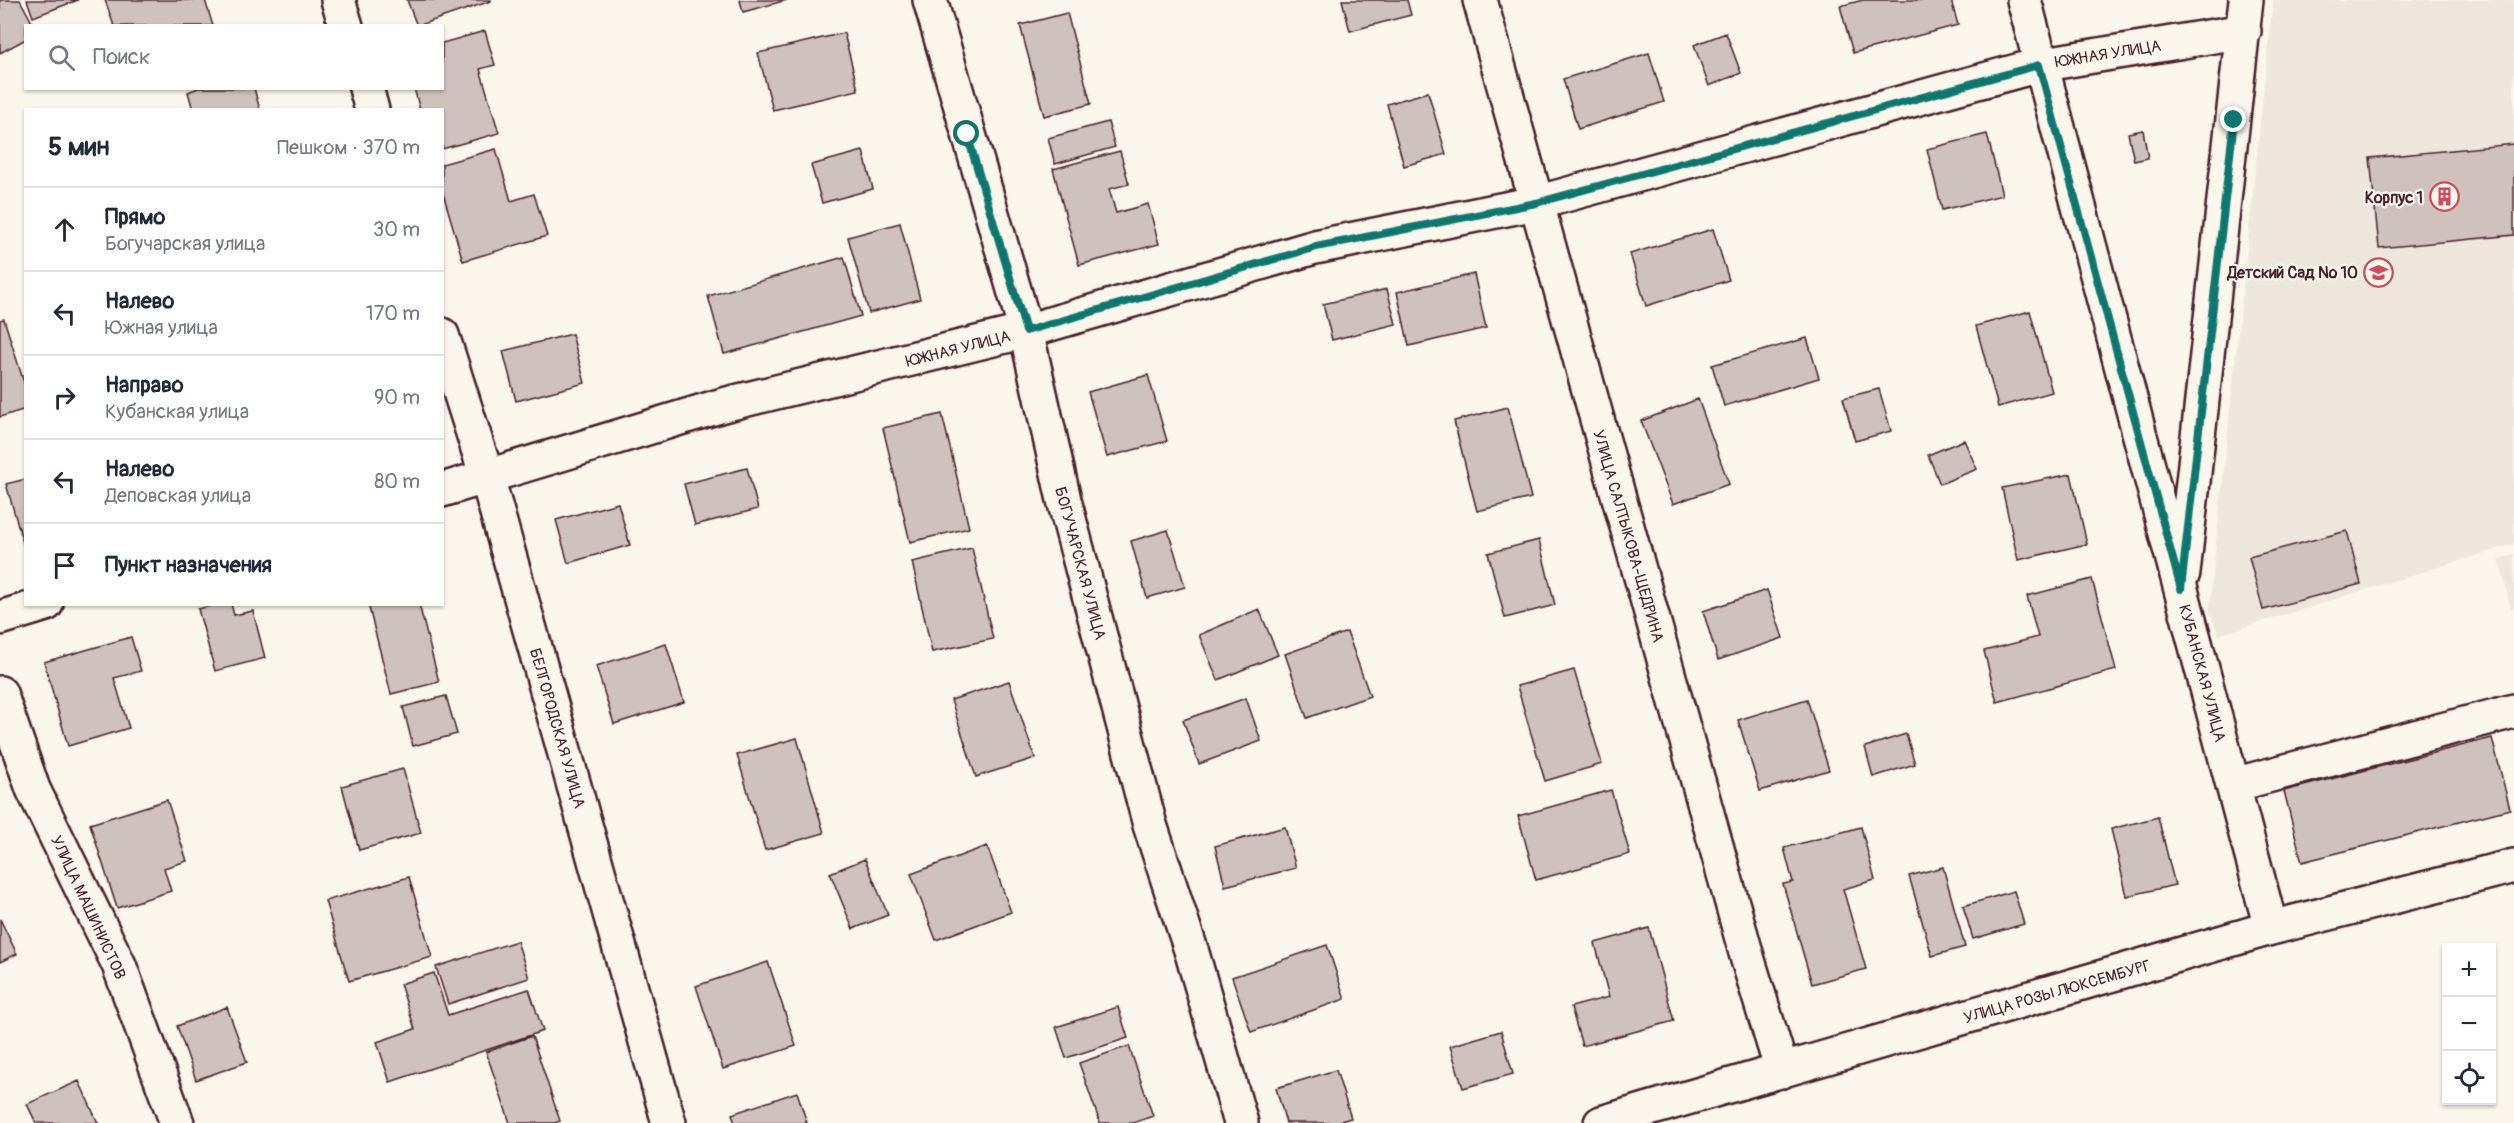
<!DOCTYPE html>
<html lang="ru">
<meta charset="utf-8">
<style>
body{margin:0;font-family:Pangolin,sans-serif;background:#f6f6f7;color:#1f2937}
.controls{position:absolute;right:18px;bottom:18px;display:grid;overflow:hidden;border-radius:0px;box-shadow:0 2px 4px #0004}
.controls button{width:54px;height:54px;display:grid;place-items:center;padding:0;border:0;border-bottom:2px solid #e0e1e3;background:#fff;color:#1f2937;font:30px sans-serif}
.stop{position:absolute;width:18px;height:18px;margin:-14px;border:4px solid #0f766e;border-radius:50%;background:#fff}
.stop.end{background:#0f766e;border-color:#fff;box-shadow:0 2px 6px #0008}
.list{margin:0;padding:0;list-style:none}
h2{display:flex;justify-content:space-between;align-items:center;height:78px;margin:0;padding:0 24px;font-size:26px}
h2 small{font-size:20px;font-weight:400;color:#747a83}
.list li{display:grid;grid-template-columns:39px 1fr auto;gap:18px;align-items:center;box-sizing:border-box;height:84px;padding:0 24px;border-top:2px solid #e0e1e3}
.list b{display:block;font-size:22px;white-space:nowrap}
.list p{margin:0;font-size:20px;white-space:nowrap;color:#747a83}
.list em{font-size:20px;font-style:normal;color:#747a83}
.icon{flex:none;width:33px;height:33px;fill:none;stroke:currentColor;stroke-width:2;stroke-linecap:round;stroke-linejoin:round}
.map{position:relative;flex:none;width:2514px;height:1123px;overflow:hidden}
.search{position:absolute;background:#fff;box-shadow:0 2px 4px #0004;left:24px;top:24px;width:420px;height:66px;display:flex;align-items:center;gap:15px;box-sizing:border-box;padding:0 21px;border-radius:0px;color:#747a83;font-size:22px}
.panel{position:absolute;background:#fff;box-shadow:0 2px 4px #0004;left:24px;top:108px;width:420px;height:498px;border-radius:0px}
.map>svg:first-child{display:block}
.built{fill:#eee7de}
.building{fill:#cfc2bc;stroke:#4a1f2b;stroke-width:1.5}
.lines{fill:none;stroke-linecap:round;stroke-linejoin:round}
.minor-casing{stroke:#4a1f2b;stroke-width:38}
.minor{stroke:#fbf7ec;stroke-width:33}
.route{stroke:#0f766e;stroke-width:8}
.labels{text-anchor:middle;stroke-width:4.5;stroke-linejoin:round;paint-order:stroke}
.street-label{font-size:16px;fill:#4a1f2b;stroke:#fbf7ec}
.poi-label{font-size:16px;font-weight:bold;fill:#4a1f2b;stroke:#fbf7ec;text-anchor:end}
</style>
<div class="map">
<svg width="2514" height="1123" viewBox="0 0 2514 1123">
<rect width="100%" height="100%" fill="#fbf7ec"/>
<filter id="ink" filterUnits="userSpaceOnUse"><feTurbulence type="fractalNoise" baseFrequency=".0167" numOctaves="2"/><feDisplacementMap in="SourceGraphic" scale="12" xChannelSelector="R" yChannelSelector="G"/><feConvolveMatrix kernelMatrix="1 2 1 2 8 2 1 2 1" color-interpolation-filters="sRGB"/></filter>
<g filter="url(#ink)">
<!-- built -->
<path class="built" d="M2273,0H2514V544L2219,635L2209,611Z
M2514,554V608L2511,609L2499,559Z"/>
<!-- building -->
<path class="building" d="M0,0H20L34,26H26V39L0,53Z
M27,0H78L33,17Z
M105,0H205L213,26H114Z
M407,0H491V1L417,26Z
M740,0H787L743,12Z
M1342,0H1407L1411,15L1350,31Z
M1863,0H1951L1958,25L1853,53L1840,6Z
M1067,13L1091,104L1044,116L1020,25Z
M485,31L495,65L480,69L499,133L442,149V110H420L414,88H442V43Z
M844,33L858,90L773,110L758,53Z
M1726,33L1741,73L1709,86L1694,45Z
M1649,53L1664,102L1578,129L1563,79Z
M198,88H254L260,110H193L188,92Z
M1428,92L1446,154L1404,166L1387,104Z
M1108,122L1115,147L1055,164L1048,138Z
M2143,130L2148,158L2134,161L2128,133Z
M1987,134L2002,195L1942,210L1927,149Z
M2514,144V235L2379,248L2370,158Z
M496,149L511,201L534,194L547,236L463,261L442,190V164Z
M863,151L873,189L822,203L811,165Z
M1120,151L1129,184L1109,189L1116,213L1148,204L1159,244L1079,265L1053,169Z
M900,223L920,299L869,313L848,237Z
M1713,229L1729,280L1646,306L1630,254Z
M844,257L861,316L724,354L708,296Z
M1474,274L1486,328L1409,346L1397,292Z
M1387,289L1396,324L1332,340L1323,304Z
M2030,311L2052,392L1998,407L1976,326Z
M4,319L26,389V409L0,417V320Z
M572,334L585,383L516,401L503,351Z
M1807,338L1819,378L1724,406L1712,365Z
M1148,375L1167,441L1107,457L1088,392Z
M1879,389L1891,431L1855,441L1843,398Z
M1698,399L1729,484L1673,504L1641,421Z
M1508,407L1531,498L1477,511L1454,421Z
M942,414L969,528L910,542L883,428Z
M1964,440L1977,469L1940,484L1928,455Z
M747,468L758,509L695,525L684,484Z
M2071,474L2087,544L2018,560L2002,488Z
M26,479V553L6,484Z
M618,503L630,545L568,563L556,520Z
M1168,530L1185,587L1147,598L1131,541Z
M2347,531L2361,584L2263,610L2249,557Z
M1539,540L1555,605L1505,618L1488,553Z
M972,548L993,639L932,652L912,562Z
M2092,579L2116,670L1997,702L1984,651L2038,637L2027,596Z
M1767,590L1783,638L1718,660L1703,611Z
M218,604H231L234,615L253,611L265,658L215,671L198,609Z
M368,604H419L439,682L391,694Z
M1259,609L1278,655L1218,680L1199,635Z
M1347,632L1370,696L1307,718L1285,654Z
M131,637L141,671L114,678L129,728L68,746L44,662Z
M666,644L684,702L614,724L596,666Z
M1574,670L1602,764L1545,781L1517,686Z
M1009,681L1035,758L976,777L951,700Z
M446,696L457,734L413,746L403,707Z
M1246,698L1261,741L1199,764L1183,720Z
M1807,699L1829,770L1760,791L1738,720Z
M1906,734L1915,764L1873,777L1865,747Z
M797,738L824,833L765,850L737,755Z
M2492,738L2510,809L2302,862L2284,791Z
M403,769L421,833L359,850L342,786Z
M1611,790L1630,854L1536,880L1518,816Z
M167,800L187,861L164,868L171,891L117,908L90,824Z
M2158,817L2175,885L2127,896L2111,829Z
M1285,827L1296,868L1225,886L1215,846Z
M1861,827L1875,880L1843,889L1866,969L1812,984L1783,884L1793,882L1784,848Z
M987,846L1011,912L936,940L911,874Z
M865,859L888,915L853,929L830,873Z
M1943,867L1965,947L1932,956L1909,876Z
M409,877L432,957L349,981L325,901Z
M2014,891L2024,924L1973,939L1963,906Z
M0,919L17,954L0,962Z
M1649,928L1674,1021L1582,1046L1571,1007L1609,997L1595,943Z
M517,941L529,978L448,1004L436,967Z
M1327,945L1345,999L1251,1032L1232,977Z
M768,962L796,1046L723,1069L696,986Z
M434,973L448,1015L529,989L543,1031L390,1082L377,1042L415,1029L400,984Z
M227,1007L247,1062L196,1080L177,1026Z
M1118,1007L1128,1038L1066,1058L1056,1027Z
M1501,1031L1513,1074L1463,1088L1450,1046Z
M532,1036L560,1121L555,1123H510L486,1052Z
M1129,1046L1153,1116L1133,1123H1100L1079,1063Z
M1336,1070L1351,1118L1334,1123H1286L1276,1088Z
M79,1081L98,1123H36L27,1104Z
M797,1092L807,1123H735L732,1114Z"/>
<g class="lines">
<defs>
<path id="minor" d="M338,0L346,26
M930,0L1026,331L1064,500L1150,825L1192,953L1241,1123
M1480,0L1748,960L1782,1071
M2024,0L2271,928
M366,88L372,110
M442,335L487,477L669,1123
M442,490L723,405L1026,331L1315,247L1536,203L2039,65L2244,31
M2183,573L2246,0
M0,618L46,604
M0,693L33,789L119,965L177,1123
M2233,785L2514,711
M1601,1123L2271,928L2514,866"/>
</defs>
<!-- minor casing -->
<use href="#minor" class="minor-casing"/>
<!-- minor -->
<use href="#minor" class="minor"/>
</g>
</g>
<g class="lines" filter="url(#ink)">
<!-- route -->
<path class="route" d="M967,134L1026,331L1316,247L1536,203L2039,65L2181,589L2234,120"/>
</g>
<!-- icons -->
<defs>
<symbol id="building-ring" viewBox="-11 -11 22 22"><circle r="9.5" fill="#fbf7ec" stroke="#d1495b" stroke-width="1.5"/><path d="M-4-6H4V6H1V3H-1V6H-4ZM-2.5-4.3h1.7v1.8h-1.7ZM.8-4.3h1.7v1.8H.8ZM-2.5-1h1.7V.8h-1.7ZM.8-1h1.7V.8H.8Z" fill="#d1495b"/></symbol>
<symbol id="school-ring" viewBox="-11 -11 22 22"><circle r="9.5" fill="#fbf7ec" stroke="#d1495b" stroke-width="1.5"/><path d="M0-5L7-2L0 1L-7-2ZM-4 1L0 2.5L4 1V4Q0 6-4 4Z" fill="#d1495b"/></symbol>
</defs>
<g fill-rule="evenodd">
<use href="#building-ring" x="2428" y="180" width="33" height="33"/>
<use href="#school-ring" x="2362" y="256" width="33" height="33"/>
</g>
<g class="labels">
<!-- street labels -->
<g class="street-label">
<text transform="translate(2108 53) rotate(-9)" y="6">ЮЖНАЯ УЛИЦА</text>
<text transform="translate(958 348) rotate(-14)" y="6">ЮЖНАЯ УЛИЦА</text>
<text transform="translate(1629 536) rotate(74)" y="6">УЛИЦА САЛТЫКОВА-ЩЕДРИНА</text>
<text transform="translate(1081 563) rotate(75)" y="6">БОГУЧАРСКАЯ УЛИЦА</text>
<text transform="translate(2203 673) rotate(75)" y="6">КУБАНСКАЯ УЛИЦА</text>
<text transform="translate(558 728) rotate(74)" y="6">БЕЛГОРОДСКАЯ УЛИЦА</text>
<text transform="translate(89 907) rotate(65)" y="6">УЛИЦА МАШИНИСТОВ</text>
<text transform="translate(2057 991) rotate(-16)" y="6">УЛИЦА РОЗЫ ЛЮКСЕМБУРГ</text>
</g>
<!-- poi labels -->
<g class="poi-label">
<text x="2423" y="203">Корпус 1</text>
<text x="2358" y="278">Детский Сад № 10</text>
</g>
</g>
</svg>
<div class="controls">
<button>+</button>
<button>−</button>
<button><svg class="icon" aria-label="locate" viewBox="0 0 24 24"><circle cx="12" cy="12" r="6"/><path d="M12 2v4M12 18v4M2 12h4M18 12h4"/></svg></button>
</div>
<div class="stop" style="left:967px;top:134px"></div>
<div class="stop end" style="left:2234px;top:120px"></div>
<div class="search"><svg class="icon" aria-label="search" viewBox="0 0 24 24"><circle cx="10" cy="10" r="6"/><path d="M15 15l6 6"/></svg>Поиск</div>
<section class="panel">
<h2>5 мин<small>Пешком · 370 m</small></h2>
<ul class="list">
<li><svg class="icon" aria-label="ahead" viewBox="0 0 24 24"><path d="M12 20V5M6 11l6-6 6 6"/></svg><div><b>Прямо</b><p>Богучарская улица</p></div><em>30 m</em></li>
<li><svg class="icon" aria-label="left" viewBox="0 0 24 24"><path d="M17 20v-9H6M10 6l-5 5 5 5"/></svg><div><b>Налево</b><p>Южная улица</p></div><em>170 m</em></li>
<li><svg class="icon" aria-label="right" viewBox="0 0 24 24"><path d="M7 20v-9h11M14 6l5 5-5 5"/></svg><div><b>Направо</b><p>Кубанская улица</p></div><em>90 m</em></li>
<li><svg class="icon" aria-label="left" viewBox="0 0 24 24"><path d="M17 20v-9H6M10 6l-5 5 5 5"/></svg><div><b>Налево</b><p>Деповская улица</p></div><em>80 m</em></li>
<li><svg class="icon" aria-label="arrive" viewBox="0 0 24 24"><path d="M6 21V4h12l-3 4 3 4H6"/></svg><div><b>Пункт назначения</b></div></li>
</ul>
</section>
</div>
